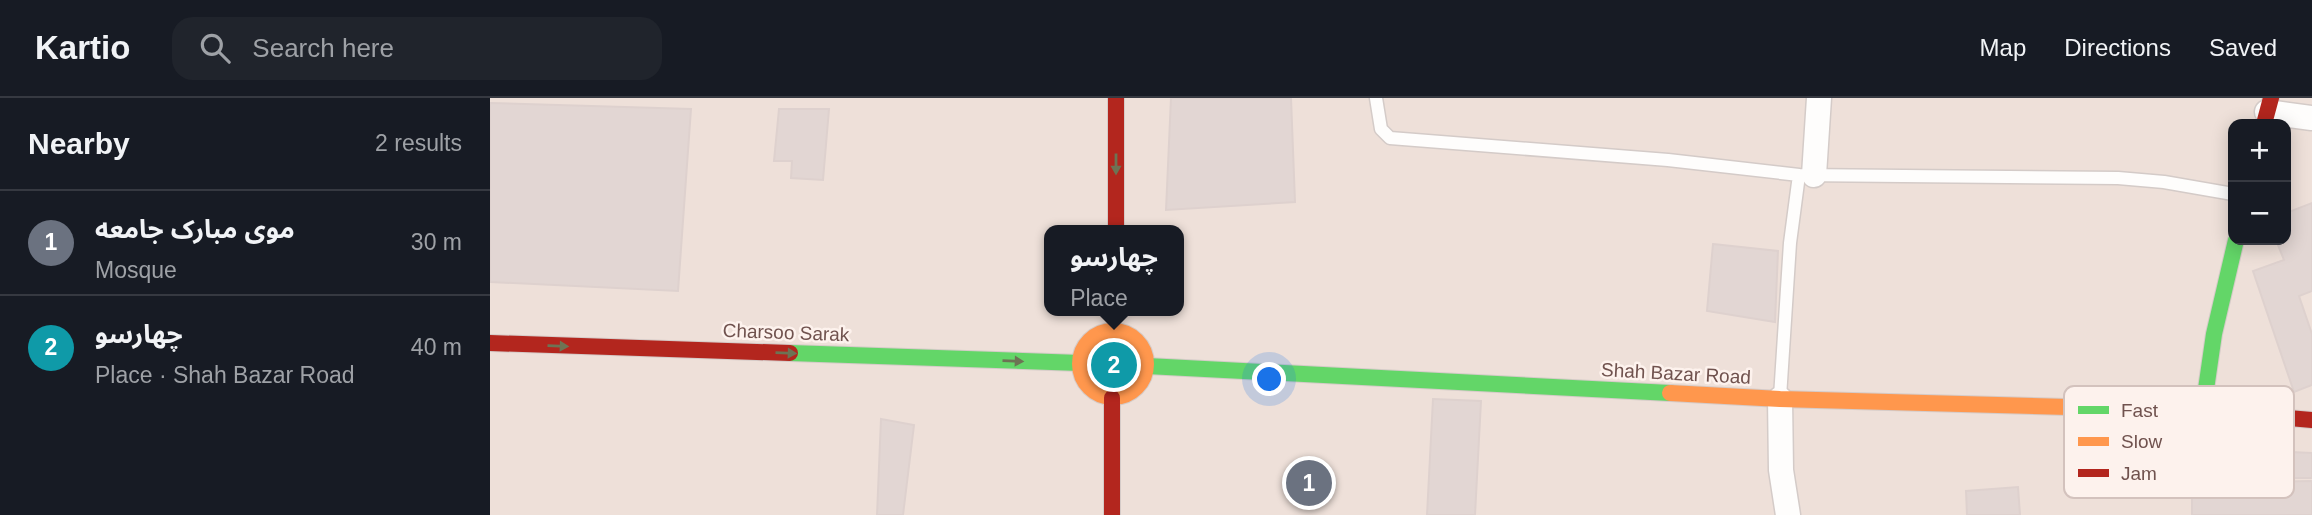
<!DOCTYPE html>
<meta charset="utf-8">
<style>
body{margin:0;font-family:Arial,"Noto Sans Arabic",sans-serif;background:#20242c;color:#f1f3f6}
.controls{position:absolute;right:21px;top:21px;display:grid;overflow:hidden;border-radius:14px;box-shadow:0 4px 18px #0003}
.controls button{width:63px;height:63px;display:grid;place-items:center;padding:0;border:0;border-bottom:2px solid #363941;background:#171b24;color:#f1f3f6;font:35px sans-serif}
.you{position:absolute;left:780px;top:282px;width:24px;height:24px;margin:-18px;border:5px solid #fff;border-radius:50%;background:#1a73e8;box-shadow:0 0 0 10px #1a73e833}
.badge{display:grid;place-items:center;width:46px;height:46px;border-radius:50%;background:#9f8985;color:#fff;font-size:23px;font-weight:700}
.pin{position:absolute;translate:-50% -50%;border:4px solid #fff;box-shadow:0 2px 7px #0006}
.popup{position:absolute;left:554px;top:127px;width:140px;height:91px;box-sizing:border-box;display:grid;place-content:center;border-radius:14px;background:#171b24;filter:drop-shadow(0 2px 5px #0005);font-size:23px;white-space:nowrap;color:#9ea1a6}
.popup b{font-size:26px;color:#f1f3f6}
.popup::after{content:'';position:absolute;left:50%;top:100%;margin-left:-14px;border:14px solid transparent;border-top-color:#171b24}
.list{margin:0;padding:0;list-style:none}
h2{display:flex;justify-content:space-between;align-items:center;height:91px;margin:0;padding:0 28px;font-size:30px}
h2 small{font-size:23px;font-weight:400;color:#9ea1a6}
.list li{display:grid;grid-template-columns:46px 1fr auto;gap:21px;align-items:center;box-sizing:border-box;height:105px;padding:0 28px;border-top:2px solid #363941}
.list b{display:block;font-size:26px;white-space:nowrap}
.list p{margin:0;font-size:23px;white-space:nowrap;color:#9ea1a6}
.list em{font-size:23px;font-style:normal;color:#9ea1a6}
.icon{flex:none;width:38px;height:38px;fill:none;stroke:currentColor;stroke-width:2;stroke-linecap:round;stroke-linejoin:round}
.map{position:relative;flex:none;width:1822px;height:417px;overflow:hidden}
header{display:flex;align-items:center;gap:42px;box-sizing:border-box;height:98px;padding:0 35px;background:#171b24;border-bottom:2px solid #363941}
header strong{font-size:33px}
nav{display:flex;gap:38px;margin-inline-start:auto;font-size:24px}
.search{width:490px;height:63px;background:#20242c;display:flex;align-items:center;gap:18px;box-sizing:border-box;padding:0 24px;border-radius:21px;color:#9ea1a6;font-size:26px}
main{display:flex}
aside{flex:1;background:#171b24}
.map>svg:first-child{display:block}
.residential{fill:#eee0d9;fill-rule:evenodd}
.building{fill:#e2d6d3;stroke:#ded1ce;stroke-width:2}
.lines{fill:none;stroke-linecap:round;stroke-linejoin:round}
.lane-casing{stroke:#d4cbc8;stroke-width:15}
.street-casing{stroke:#d4cbc8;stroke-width:27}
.fast-casing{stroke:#d5cbc8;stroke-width:18}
.slow-casing{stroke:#d5cbc8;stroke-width:18}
.jam-casing{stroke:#d5cbc8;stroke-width:18}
.lane{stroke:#fefdfc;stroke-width:12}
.street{stroke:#fefdfc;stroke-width:24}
.fast{stroke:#63d668;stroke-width:16}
.slow{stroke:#ff974d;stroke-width:16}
.jam{stroke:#b3261e;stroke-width:16}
.oneway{fill:#6d7354}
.labels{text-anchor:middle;stroke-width:5;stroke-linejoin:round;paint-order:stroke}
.street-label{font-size:19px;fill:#70524e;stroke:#fdf2ed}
.key{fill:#fdf2ed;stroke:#d3c2bd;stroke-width:2}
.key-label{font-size:19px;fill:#70524e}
</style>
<header>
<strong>Kartio</strong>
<div class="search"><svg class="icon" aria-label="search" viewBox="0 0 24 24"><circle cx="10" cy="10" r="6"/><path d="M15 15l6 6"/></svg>Search here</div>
<nav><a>Map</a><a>Directions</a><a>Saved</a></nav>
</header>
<main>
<aside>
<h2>Nearby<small>2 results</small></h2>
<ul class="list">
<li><span class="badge" style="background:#6b7280">1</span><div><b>موی مبارک جامعه</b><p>Mosque</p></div><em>30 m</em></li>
<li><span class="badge" style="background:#0f9aa8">2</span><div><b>چهارسو</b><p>Place · Shah Bazar Road</p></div><em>40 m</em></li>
</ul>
</aside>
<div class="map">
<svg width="1822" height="417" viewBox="0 0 1822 417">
<rect width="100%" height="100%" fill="#f6efeb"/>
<!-- residential -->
<path class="residential" d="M0,0H1822V417H0ZM1743,26H1796V142H1743ZM559,132H689V213H559Z"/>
<!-- building -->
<path class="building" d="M681,0H801L805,104L676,112Z
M0,5L201,11L188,193L0,184Z
M289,11H339L333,82L301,80L302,63H284Z
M1822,105V193L1809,198L1822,236V287L1804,294L1763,173L1794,162L1786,142H1796V115Z
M1223,146L1288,153L1285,224L1217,213Z
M943,301L991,303L985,417H937Z
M391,321L424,327L413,417H387Z
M1700,347L1751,348L1750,379L1699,381Z
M1765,352L1822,355V380H1768Z
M1822,383V417H1702V385Z
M1528,389L1530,417H1477L1476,393Z"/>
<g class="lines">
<defs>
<path id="lane" d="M886,0L891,31L900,40L1178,62L1309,77L1628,80L1674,84L1743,96
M1290,299L1300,145L1309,77"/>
<path id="street" d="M1777,14L1822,20
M1324,77L1329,0
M1290,301L1291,372L1298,417"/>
<path id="fast" d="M300,255L590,265
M657,268L1180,295
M1713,312L1724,236L1746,142"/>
<path id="slow" d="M590 266a33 33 0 1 1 66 0a33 33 0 1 1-66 0Z
M1180,295L1290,301L1719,313"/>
<path id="jam" d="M626,0V132
M1774,26L1781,0
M0,245L300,255
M622,300V417
M1719,313L1822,322"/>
</defs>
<!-- lane casing -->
<use href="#lane" class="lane-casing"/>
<!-- street casing -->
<use href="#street" class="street-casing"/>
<!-- fast casing -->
<use href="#fast" class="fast-casing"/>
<!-- slow casing -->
<use href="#slow" class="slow-casing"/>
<!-- jam casing -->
<use href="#jam" class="jam-casing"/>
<!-- lane -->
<use href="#lane" class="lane"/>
<!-- street -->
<use href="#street" class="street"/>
<!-- fast -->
<use href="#fast" class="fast"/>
<!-- slow -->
<use href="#slow" class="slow"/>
<!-- jam -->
<use href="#jam" class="jam"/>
</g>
<!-- one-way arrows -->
<defs><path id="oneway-solid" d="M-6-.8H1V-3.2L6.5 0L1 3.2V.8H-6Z" transform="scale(1.75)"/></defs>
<g class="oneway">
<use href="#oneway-solid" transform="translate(626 66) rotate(90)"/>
<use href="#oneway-solid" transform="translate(68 248) rotate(2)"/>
<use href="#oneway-solid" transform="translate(296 255) rotate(2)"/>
<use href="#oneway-solid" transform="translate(523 263) rotate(2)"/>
</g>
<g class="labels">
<!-- street labels -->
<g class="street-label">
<text transform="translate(296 234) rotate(2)" y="7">Charsoo Sarak</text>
<text transform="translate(1186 275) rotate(3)" y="7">Shah Bazar Road</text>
</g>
</g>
<!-- legend -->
<rect x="1574" y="288" width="230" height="112" rx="10" class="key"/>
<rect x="1588" y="308" width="31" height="8" fill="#63d668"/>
<rect x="1588" y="339" width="31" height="9" fill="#ff974d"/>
<rect x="1588" y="371" width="31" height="8" fill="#b3261e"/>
<g class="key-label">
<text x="1631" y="319">Fast</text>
<text x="1631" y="350">Slow</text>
<text x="1631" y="382">Jam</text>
</g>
</svg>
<div class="controls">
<button>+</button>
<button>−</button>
</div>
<div class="you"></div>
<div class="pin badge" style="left:819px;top:385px;background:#6b7280">1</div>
<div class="pin badge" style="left:624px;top:267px;background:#0f9aa8">2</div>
<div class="popup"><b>چهارسو</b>Place</div>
</div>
</main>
